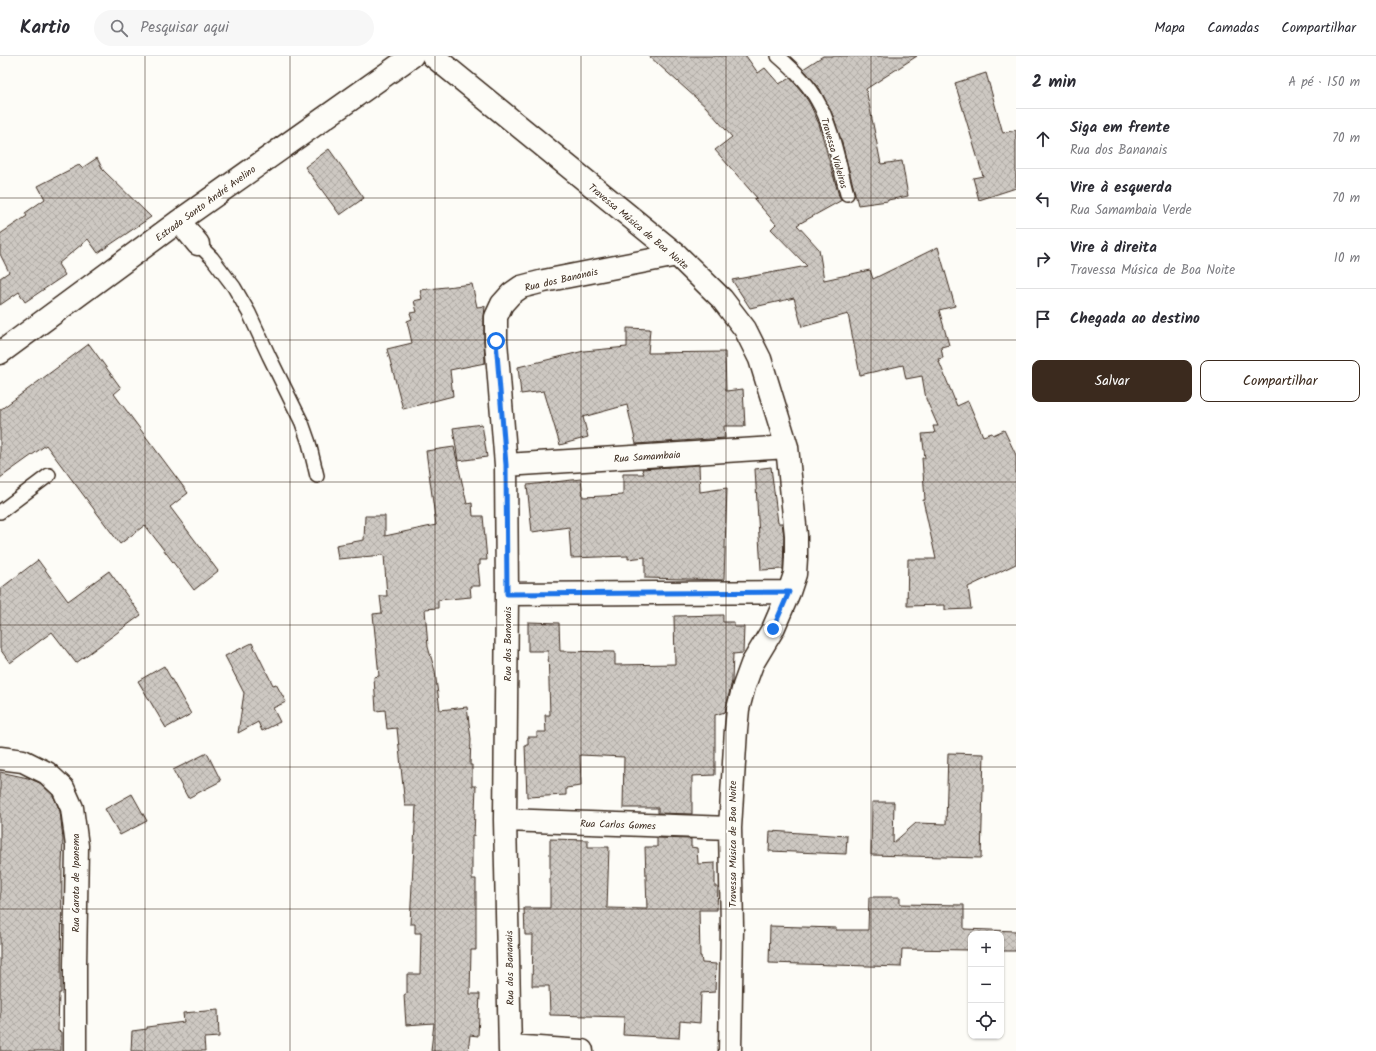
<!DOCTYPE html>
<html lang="pt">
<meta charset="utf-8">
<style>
body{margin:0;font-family:Kalam,sans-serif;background:#f7f7f7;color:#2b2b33}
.controls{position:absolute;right:12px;bottom:12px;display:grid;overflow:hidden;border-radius:8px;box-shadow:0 1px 3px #0004}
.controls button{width:36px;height:36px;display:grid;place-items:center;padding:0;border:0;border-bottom:1px solid #e1e1e2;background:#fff;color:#2b2b33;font:20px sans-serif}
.stop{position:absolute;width:12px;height:12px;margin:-9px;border:3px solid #1a73e8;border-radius:50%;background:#fff}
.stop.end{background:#1a73e8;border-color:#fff;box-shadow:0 1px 4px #0008}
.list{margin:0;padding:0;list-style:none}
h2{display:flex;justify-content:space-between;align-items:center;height:52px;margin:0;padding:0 16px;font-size:17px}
h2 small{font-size:13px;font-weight:400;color:#7c7c81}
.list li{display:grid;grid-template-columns:26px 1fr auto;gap:12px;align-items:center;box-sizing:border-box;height:60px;padding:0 16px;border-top:1px solid #e1e1e2}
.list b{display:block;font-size:15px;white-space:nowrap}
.list p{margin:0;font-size:13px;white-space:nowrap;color:#7c7c81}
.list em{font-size:13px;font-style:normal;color:#7c7c81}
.actions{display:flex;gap:8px;padding:12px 16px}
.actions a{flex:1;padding:9px 0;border:1px solid #3b2a1e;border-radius:8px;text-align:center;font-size:14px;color:#3b2a1e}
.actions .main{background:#3b2a1e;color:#fff}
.icon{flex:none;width:22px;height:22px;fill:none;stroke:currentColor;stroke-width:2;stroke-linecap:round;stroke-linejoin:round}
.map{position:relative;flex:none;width:1016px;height:995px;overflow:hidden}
header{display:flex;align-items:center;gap:24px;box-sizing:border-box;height:56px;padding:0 20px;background:#fff;border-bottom:1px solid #e1e1e2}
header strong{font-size:19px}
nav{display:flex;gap:22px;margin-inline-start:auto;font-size:14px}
.search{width:280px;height:36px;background:#f7f7f7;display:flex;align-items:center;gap:10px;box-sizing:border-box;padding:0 14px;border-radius:22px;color:#7c7c81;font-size:15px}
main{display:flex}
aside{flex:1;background:#fff}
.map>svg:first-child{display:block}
.building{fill:url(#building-cross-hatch);stroke:#3b2a1e}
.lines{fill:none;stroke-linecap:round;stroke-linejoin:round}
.lane-casing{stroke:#3b2a1e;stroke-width:16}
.street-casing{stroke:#3b2a1e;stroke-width:25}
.lane{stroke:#fdfcf7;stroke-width:13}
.street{stroke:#fdfcf7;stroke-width:22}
.route{stroke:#1a73e8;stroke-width:5}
.grid{fill:none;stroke:#3b2a1e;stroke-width:1;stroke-opacity:0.55}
.labels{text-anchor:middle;stroke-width:4;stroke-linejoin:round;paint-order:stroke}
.street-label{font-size:10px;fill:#3b2a1e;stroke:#fdfcf7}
</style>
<header>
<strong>Kartio</strong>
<div class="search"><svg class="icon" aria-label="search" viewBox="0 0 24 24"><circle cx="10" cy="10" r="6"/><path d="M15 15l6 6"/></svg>Pesquisar aqui</div>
<nav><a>Mapa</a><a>Camadas</a><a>Compartilhar</a></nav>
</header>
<main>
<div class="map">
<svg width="1016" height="995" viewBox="0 0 1016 995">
<defs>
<pattern id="building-cross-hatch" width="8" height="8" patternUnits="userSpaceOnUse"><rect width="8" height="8" fill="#cdc8c2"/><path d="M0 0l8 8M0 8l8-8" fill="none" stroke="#b1aca6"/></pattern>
</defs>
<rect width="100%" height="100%" fill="#fdfcf7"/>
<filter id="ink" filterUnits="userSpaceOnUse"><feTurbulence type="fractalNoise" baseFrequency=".025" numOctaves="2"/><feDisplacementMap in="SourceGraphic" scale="8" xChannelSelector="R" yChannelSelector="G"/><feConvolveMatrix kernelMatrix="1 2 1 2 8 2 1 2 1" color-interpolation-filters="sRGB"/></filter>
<g filter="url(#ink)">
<!-- building -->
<path class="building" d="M649,0H746L758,17L765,12L779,28L790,22L803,37L810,48L819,68L839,140L842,144L797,169L819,193L824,224L870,214L873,223L938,191L955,250L939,254L949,289L941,291L943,302L938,303L957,350L968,345L983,380L992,377L993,379L1004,374L1016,399V508L968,531L971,553L945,554V549L907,550L908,503H936L923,444H925L922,402H925L922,378L935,377L933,370H938L926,343L922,320L906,323L903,309L860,319L848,258L802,271L794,242L750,252L732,224L807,210L771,173L776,168L754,143L757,142L715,94L732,81L706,51Z
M823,0H917L866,33L881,108L902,105L908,140L888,144V145L858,149L842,87L834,62L820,33L803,13Z
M986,17L1003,77L1016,74V132L979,144L973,122L983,120L955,27Z
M329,93L364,142L340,159L305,111Z
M97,102L103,114L151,161L98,197L88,183L58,208L65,219L25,246L19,236L0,249V222L9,216L0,198V178L27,160L25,157L45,143L38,130L79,109L82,112Z
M472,228L477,251L485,250L484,261V285L485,307L450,314L453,340L403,353L387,293L412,287L407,265L412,263L410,257L417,256L414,245L422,243L420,234Z
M627,272L650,273L648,297L725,296L726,335L743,333L745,370H724L725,382L636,388L627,349L583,361L588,381L560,389L544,335L521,338L518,311L584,295L627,291Z
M89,288L121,332L114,338L188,437L170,451L218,515L194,534L145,469L120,488L46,389L0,422V354Z
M482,368L487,401L458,405L453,372Z
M454,391L467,448L472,447L473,460H483L487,504H480V509H478L480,530H470L471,541L438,544V552L425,553L428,591L435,615L440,654L467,651L471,683L470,709H472V730H476L474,780H472V823H476V894H471L470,938H480L478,980L470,979L468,995H431L434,967L406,969L404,939L407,937V918H420L421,877H415V868H410L416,750H405L397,672L387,673L385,654L376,655L374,621L379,620L373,558L382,557L380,540H387L384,499L338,503L336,489L364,484L365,460H385V480L436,469L426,395Z
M699,409L700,436L727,432L724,524L645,522V501L628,503V500L571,502L569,471L532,476L527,429L581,423L583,441L623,439V418H644L642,413Z
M771,411L778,467H782L784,480L783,513L761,514L755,413Z
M38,504L68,545L109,515L141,559L76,607L52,576L10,607L0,593V533Z
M723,559V566H734V571H744L743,597L733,598L732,625L725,656L715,659V719L692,720V758L658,757V752H623L624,701L580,699L581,730L566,732V739L527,741L525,689H528V681H537V676H546L545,659H550L548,595H528V566L559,567L560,595L615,596V609L675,608L674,560Z
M252,587L273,629L276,628L286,646L273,652L280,666L262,675L258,666L238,677L244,637L225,600Z
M164,610L191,658L166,672L138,625Z
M207,697L221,725L188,742L173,714Z
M948,697L984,698L981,802L871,799L872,746H894L893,787L916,767L946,768Z
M0,716L28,722L40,727L53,739L60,755L63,783L62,811L61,937H59L58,975L61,976V995H0Z
M132,738L147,765L120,779L105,753Z
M770,775L847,780L846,798L769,795Z
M657,782L691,783V791L697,792L698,808L715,807V831H718L717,854H699L700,900H701L702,907L716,908L715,936L701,937L700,967L680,965L679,982L623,979L624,961L550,959L549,930H532L533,879H525L524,852H550V783L588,784V791H609L607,852L647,853L645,791H657Z
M869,841H900V848L964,849V873L1016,875V895H1001V878H971V894L902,893L901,911L769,907L770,870L836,872V874H868Z
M218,954L219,981L204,982L205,995H131L132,975L147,973V971L184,966L183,957Z"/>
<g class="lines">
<defs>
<path id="lane" d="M778,0C793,13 808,27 817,44C832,69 839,109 847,138
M198,188L212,202L234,231L249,257L269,300L302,367L309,387L317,420
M0,456L49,419"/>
<path id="street" d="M433,0L677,199L722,243L745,273L760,303L787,391L796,479V502L795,518L789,536L773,573L752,608L744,630L738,653L736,674L730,772L732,871L730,995
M179,165L198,188
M0,297L179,165L412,0
M506,409L787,391
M507,538L789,536
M0,702L23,705L47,717L63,732L72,752L77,790L75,909V995
M505,764L730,772
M510,990L582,995
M510,995L505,764L507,538L506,409L496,285V261L502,248L511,238L521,231L544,225L677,199"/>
</defs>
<!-- lane casing -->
<use href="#lane" class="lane-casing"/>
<!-- street casing -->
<use href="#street" class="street-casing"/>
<!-- lane -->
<use href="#lane" class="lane"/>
<!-- street -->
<use href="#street" class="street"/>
</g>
</g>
<g class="lines" filter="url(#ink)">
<!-- route -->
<path class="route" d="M496,285L506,409L507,538L789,536L773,573"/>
</g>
<!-- grid -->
<path class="grid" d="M145,0V995M290,0V995M435,0V995M581,0V995M726,0V995M871,0V995M0,142H1016M0,284H1016M0,426H1016M0,569H1016M0,711H1016M0,853H1016"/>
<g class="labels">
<!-- street labels -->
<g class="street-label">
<text transform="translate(835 97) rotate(74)" y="4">Travessa Violeiros</text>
<text transform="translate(205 147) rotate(-36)" y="4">Estrada Santo André Avelino</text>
<text transform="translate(639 170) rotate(40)" y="4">Travessa Música de Boa Noite</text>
<text transform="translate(561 223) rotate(-13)" y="4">Rua dos Bananais</text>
<text transform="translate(647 400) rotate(-4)" y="4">Rua Samambaia</text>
<text transform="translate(507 588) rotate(-90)" y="4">Rua dos Bananais</text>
<text transform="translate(618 768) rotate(2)" y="4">Rua Carlos Gomes</text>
<text transform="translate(732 788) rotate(-90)" y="4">Travessa Música de Boa Noite</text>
<text transform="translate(75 827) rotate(-90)" y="4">Rua Garota de Ipanema</text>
<text transform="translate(509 912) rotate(-91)" y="4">Rua dos Bananais</text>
</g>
</g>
</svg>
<div class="controls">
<button>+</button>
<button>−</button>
<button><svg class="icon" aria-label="locate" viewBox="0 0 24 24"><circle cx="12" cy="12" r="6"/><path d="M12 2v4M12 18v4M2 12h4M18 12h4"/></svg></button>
</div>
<div class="stop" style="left:496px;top:285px"></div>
<div class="stop end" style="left:773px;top:573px"></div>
</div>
<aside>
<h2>2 min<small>A pé · 150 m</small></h2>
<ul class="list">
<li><svg class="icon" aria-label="ahead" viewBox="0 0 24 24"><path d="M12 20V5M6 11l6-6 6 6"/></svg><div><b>Siga em frente</b><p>Rua dos Bananais</p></div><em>70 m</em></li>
<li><svg class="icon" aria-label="left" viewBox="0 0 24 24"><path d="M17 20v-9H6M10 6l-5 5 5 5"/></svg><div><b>Vire à esquerda</b><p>Rua Samambaia Verde</p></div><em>70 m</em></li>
<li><svg class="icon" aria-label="right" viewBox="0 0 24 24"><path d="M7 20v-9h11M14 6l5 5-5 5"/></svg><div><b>Vire à direita</b><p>Travessa Música de Boa Noite</p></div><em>10 m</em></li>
<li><svg class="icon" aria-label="arrive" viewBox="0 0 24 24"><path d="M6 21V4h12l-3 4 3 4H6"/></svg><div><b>Chegada ao destino</b></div></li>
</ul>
<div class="actions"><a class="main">Salvar</a><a>Compartilhar</a></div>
</aside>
</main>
